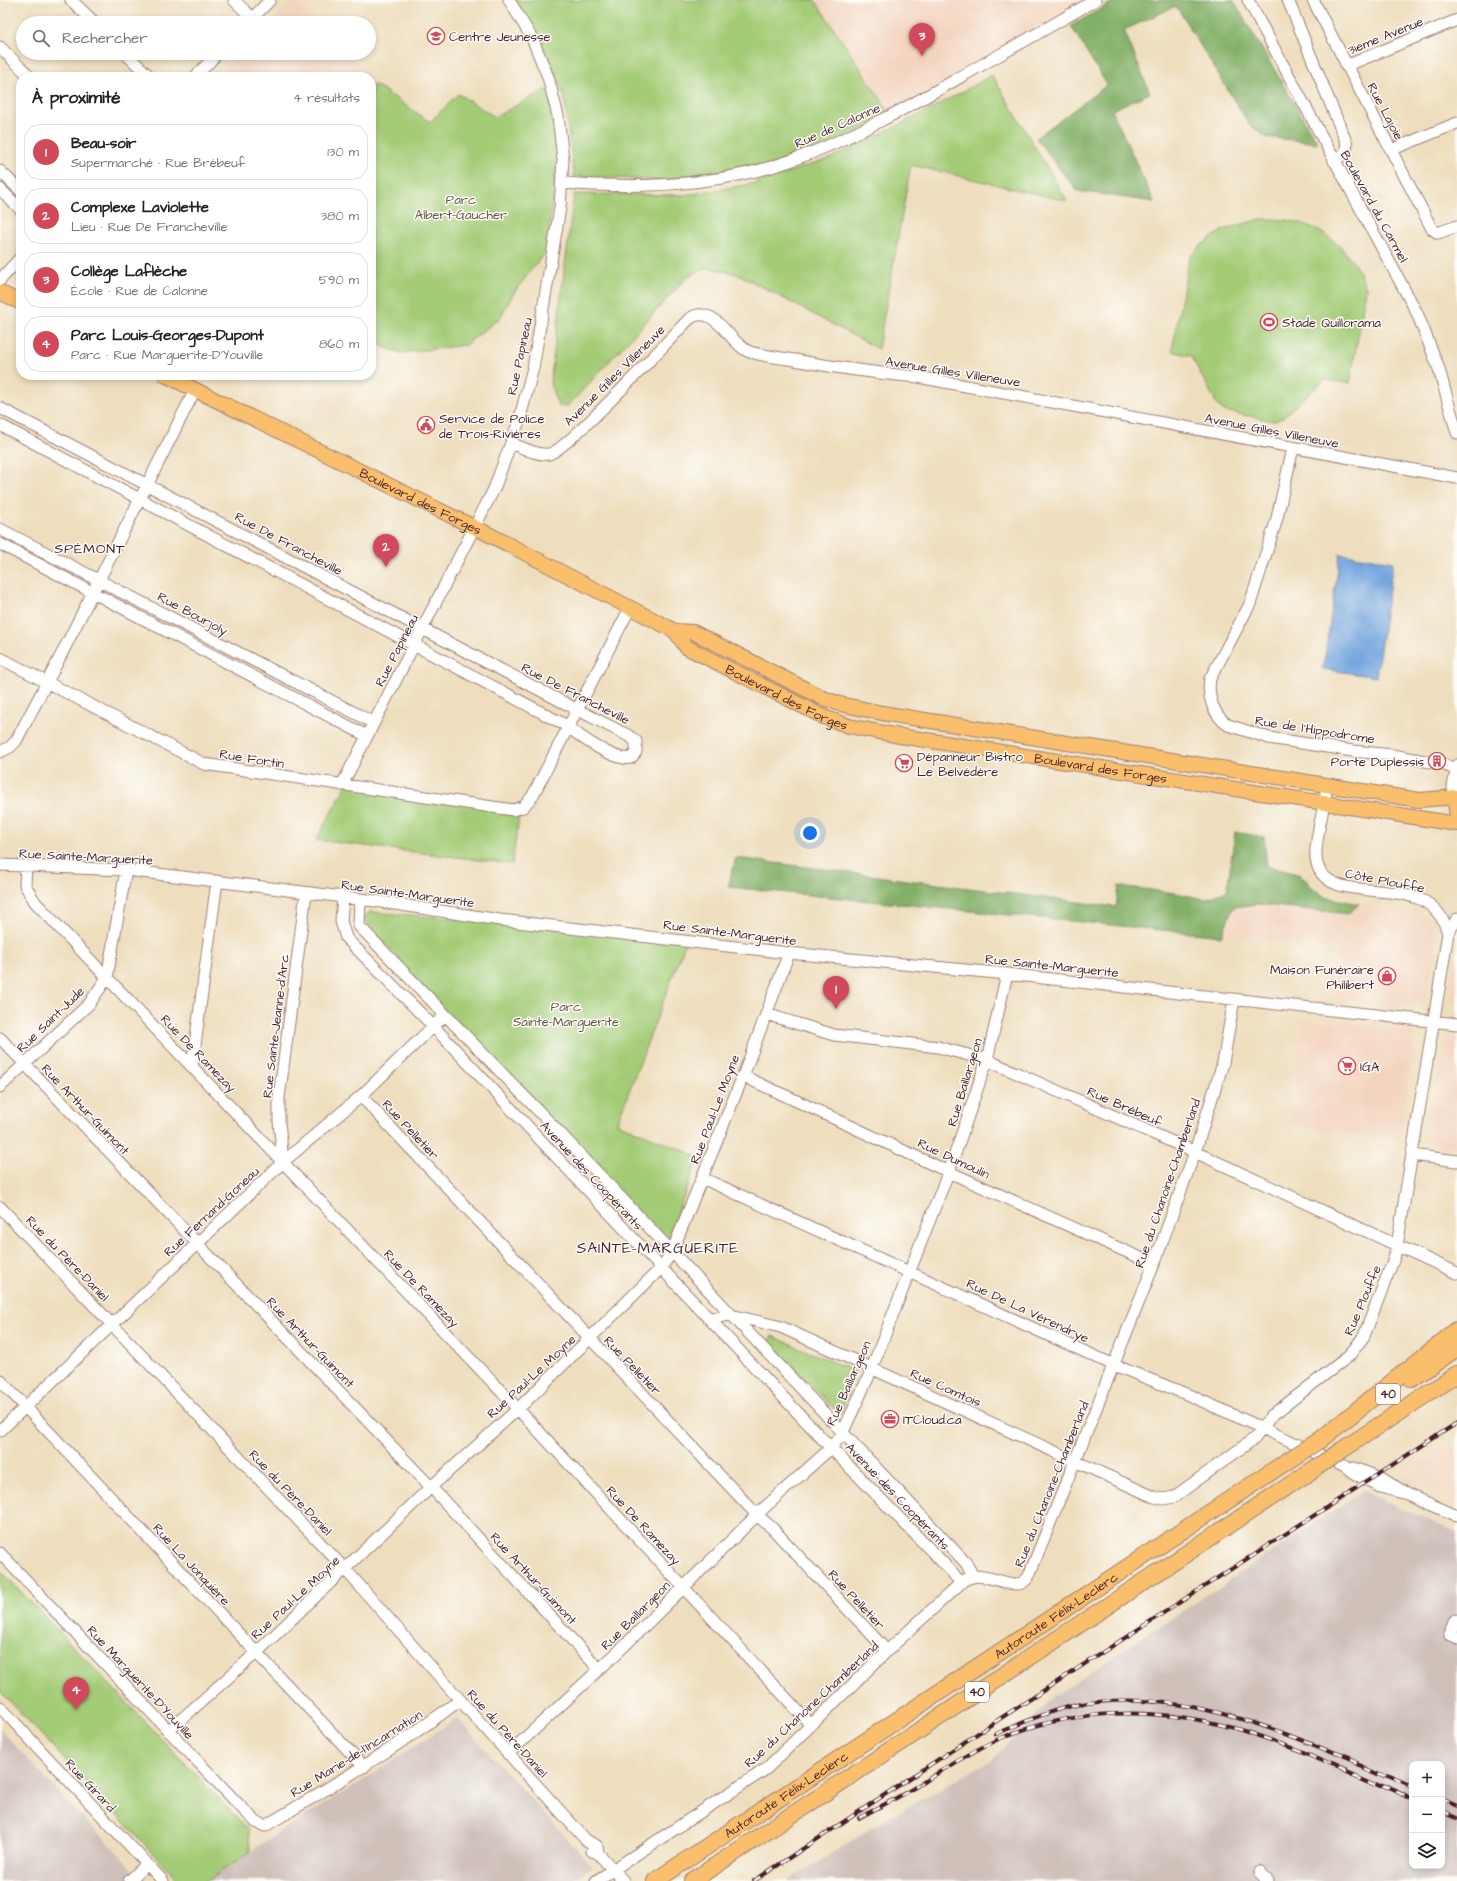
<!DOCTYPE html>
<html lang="fr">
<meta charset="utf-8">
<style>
body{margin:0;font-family:"Architects Daughter",sans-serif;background:#f2f2f2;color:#202124}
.controls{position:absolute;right:12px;bottom:12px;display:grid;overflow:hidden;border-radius:8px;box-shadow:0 2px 6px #0003}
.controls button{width:36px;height:36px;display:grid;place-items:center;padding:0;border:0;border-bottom:1px solid #e0e0e0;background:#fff;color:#202124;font:20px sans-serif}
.you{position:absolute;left:810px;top:833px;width:14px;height:14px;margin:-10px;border:3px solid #fff;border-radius:50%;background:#1a73e8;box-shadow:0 0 0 6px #1a73e833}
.badge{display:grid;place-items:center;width:26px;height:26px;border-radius:50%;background:#d1495b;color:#fff;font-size:13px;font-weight:700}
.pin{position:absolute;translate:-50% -33px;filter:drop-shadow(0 1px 2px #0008)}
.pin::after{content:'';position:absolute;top:21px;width:14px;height:12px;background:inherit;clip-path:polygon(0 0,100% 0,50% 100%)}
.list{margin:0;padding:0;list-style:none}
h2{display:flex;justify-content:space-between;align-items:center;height:52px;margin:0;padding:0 16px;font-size:17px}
h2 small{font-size:13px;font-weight:400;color:#757577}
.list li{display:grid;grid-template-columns:26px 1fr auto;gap:12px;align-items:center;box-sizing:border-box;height:56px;margin:0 8px 8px;padding:0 8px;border:1px solid #e0e0e0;border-radius:16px}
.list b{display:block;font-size:15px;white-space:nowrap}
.list p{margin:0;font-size:13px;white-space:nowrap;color:#757577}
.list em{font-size:13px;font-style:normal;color:#757577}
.icon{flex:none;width:22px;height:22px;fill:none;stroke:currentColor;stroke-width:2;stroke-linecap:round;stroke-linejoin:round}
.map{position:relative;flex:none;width:1457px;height:1881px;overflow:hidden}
.search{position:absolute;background:#fff;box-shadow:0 2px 6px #0003;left:16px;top:16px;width:360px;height:44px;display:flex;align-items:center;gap:10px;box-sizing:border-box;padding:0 14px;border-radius:22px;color:#757577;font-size:15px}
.panel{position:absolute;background:#fff;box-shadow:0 2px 6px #0003;left:16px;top:72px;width:360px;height:308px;border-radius:16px}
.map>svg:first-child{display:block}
.built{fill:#f3d4be}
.industrial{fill:#cfc0ba;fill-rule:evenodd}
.green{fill:#a4cc77;stroke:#777651}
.forest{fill:#83b068;stroke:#66684a}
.water{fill:#74a5de;stroke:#5f6284}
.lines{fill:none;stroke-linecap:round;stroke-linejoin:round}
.minor-casing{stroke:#9c7e74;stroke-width:13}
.major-casing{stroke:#9c7e74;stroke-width:16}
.highway-casing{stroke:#9c7e74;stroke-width:18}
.minor{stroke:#fff;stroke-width:11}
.major{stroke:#f9bf6d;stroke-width:14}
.highway{stroke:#f9bf6d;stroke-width:16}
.rail-casing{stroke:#4a1f2b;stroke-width:4}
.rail{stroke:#fdfcf7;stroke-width:2.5;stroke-dasharray:8;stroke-linecap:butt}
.highway-bridge-casing{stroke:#9c7e74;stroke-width:18;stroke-linecap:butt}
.highway-bridge{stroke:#f9bf6d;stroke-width:16}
.labels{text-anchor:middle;stroke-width:3;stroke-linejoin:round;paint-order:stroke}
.shield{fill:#fdfcf7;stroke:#806168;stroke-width:1}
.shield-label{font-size:12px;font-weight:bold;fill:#4a1f2b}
.street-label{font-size:13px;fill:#4a1f2b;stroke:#fdfcf7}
.poi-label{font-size:13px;fill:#4a1f2b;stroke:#fdfcf7;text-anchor:start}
.park-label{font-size:13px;fill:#655342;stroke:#fdfcf7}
.neighbourhood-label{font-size:14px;letter-spacing:1px;fill:#4a1f2b;stroke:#fdfcf7}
.quarter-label{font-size:15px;letter-spacing:1px;fill:#4a1f2b;stroke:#fdfcf7}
</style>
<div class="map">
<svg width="1457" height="1881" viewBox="0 0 1457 1881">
<rect width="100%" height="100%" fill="#fdfcf7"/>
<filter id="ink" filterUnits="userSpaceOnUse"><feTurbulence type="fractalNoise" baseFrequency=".025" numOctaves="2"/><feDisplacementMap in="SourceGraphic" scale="8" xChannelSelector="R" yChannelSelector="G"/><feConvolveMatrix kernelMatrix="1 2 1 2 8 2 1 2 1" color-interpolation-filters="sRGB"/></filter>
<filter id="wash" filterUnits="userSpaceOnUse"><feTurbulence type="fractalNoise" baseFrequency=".012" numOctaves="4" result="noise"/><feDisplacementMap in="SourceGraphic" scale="16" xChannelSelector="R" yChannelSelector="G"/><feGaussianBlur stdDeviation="0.9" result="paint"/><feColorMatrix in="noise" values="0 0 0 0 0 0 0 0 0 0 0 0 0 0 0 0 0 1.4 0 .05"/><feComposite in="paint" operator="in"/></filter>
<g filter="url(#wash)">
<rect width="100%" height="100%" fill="#eedebe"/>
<!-- built -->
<path class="built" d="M293,0H294L317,23H270Z
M815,0H1092L890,113Z
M239,53H347L442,147L371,120V77H215Z
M1258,904L1348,914L1359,904L1424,914L1432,925L1434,933H1437L1426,1000L1423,1004L1415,1007L1333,998L1339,948L1228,935L1232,907Z
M1457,955V1006L1449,997Z
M1302,1019L1416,1033L1399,1139L1291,1125Z
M1446,1036L1457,1037V1146L1427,1143Z
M1449,1444L1457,1448V1503L1403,1478Z"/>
<!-- industrial -->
<path class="industrial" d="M1363,1491L1457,1532V1881H787L893,1815L991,1761L1052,1698ZM1412,1764H1442V1866H1412Z
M457,1718L593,1867L571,1881H207L270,1838L362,1781Z
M0,1729L67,1802L126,1861L142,1881H0Z"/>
<!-- green -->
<path class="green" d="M513,0H815L890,113L830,148L755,169L676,181L574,176L564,96L541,38Z
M992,75L1067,201L911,165L878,349L738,274L708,268L688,276L568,406H558L550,384L574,194L686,195L752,184L831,158L933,108Z
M376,85L430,122L458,94L495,117L547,89L559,151L546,251L515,291L500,318L465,345L401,353L386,348L371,340V86Z
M1260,219C1272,219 1285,219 1297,222C1329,230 1357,258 1366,289L1350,383L1324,380L1282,418L1274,421L1224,411L1218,406L1191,356L1172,351L1189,259L1200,246L1223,230Z
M347,784L520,810L512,864L316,840Z
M370,912L605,930L686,941L617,1123L699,1157L665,1245L446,1013L363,918Z
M772,1336L856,1372L840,1415L768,1341Z
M0,1570L249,1830L250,1852L207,1881H179L0,1691Z"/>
<!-- forest -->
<path class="forest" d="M1116,0H1233L1318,143L1265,137L1249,124L1176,6L1124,30L1150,93L1112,110L1154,202L1077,191L1036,138L1107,85L1071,26Z
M1235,832L1264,837L1267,866L1301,875L1312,887L1325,897L1359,904L1348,914L1258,904L1233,907L1222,936L728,887L736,858L1116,907L1119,886L1175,893L1205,899L1227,891Z"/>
<!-- water -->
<path class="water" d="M1340,554L1393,562L1376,677L1323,669Z"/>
</g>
<g filter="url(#ink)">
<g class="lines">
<defs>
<path id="minor" d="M71,0L95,23
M234,0L252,18
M1248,0L1417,313L1438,366L1457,433
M1288,0L1347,144L1345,153L1334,161
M1313,0L1432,229L1438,233L1457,226
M248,23L270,0
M0,47L30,77
M125,53L150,77
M1346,66L1457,20
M195,77L218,53
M1391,150L1457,123
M0,171L21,191
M563,183C639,189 718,186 790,161C851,139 908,107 964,75C1008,50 1052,26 1095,0
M0,189L21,210
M0,280L21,257
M0,408L578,710L629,736L636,741V752L631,758C616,762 580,737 569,727L0,425
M511,443C521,447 538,456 549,454C565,452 670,339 689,319C714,301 730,345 750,352C764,356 780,358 795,360C836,368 877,373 918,377L1457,478
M1293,448L1276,522L1250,604L1210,679C1207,696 1213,715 1228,725L1269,738L1353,751L1392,755L1442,764L1457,770
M0,529L374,723
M0,544L367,736
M0,658L204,764L513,810L523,807L532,797L630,608
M0,752L10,747L16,741L55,667L195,390
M342,785L494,489L519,421L533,368L560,208L563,159L558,116L548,77L532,38L509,0
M1327,786C1325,798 1323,810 1320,823C1315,850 1308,876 1342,886C1382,896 1434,883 1448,933
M1454,797L1453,787L1457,765
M0,865L126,870L375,901L500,920L789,953L1007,974L1457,1024
M26,866L25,885L35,902L518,1409L811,1725
M343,898L341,921L346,938L433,1026L831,1448L951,1571L961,1583
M360,900L359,926L558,1131L966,1563L973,1576
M766,1014L834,1035L938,1047L987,1060L1195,1152L1457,1273
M0,1038L431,1487L599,1669
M192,1067L217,881
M743,1076L949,1172L1154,1264
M0,1087L89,1004L107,978L126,870
M361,1096L758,1516L772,1528L887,1651
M1412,1155L1457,1161
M283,1162L279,1121V1098L306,893
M702,1178L1114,1365L1191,1396L1262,1428L1344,1466L1367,1481L1380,1487L1407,1494
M0,1207L345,1569L460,1700L586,1840L597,1846L598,1853
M710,1318L731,1315L781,1327L1154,1497L1164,1499L1174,1497L1255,1438L1271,1416L1349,1356L1364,1336L1394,1258L1397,1246L1448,933L1457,919
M0,1380L364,1767
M0,1431L283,1162L361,1096L445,1015
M1353,1468L1384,1479L1407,1494L1457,1516
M0,1553L241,1807L256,1822L265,1826C332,1786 398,1747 460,1700
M1457,1619L1450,1636L1457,1639
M0,1707L163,1881
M168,1731L256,1653L431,1487L518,1409L661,1268L672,1252L743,1076L789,953
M508,1754L619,1651L764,1508L831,1448L842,1434L868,1378L952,1163L987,1060L1007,974
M592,1851L598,1853L623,1881
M1259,1872L1268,1881
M129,1881L147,1864
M596,1881L766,1769L887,1651L963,1581C981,1569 999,1584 1017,1584L1022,1583L1028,1578L1154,1264L1195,1152L1223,1063L1234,999"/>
<g id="major">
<path d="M0,292L21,303"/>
<path id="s1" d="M165,375L490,535L675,631L693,632L823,698L840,704L882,713L1375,793L1419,800L1457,797"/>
<path id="s2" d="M675,631L686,647L824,717L849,726L894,735L1457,824"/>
<path d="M1454,797L1457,815"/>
</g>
<g id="highway">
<path d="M1412,1379L1457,1348"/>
<path d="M1320,1440L1457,1330"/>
<path d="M1342,1450L1457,1374"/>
<path id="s3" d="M655,1881L1295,1456"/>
<path d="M692,1881L1317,1467"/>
</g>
</defs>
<!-- minor casing -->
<use href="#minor" class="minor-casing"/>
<!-- major casing -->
<use href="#major" class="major-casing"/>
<!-- highway casing -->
<use href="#highway" class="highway-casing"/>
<!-- minor -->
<use href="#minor" class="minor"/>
<!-- major -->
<use href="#major" class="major"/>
<!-- highway -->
<use href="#highway" class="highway"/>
<defs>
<path id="rail" d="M996,1734C1022,1723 1048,1711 1076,1705C1191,1683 1309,1743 1412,1787
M1442,1799L1457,1806
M1442,1812L1457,1818
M859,1818C878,1807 898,1798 917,1786C945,1769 971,1751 1001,1738C1079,1706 1167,1707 1247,1732C1303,1749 1358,1776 1412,1799
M754,1881L1001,1718L1457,1423"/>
</defs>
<!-- rail casing -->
<use href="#rail" class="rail-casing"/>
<!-- rail -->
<use href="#rail" class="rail"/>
<defs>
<path id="highway-bridge" d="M1295,1456L1320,1440
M1317,1467L1342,1450"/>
</defs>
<!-- highway-bridge casing -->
<use href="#highway-bridge" class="highway-bridge-casing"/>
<!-- highway-bridge -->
<use href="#highway-bridge" class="highway-bridge"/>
</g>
</g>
<!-- icons -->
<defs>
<symbol id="school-ring" viewBox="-11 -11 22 22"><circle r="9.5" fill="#fdfcf7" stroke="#d1495b" stroke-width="1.5"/><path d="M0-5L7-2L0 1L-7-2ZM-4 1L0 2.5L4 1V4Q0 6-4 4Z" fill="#d1495b"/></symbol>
<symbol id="stadium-ring" viewBox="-11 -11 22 22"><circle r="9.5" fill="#fdfcf7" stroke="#d1495b" stroke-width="1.5"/><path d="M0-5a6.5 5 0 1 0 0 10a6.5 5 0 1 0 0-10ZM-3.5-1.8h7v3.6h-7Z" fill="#d1495b"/></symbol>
<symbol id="civic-ring" viewBox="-11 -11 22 22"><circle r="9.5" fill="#fdfcf7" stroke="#d1495b" stroke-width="1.5"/><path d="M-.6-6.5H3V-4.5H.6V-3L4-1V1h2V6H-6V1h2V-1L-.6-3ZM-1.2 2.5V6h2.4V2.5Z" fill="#d1495b"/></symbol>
<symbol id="building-ring" viewBox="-11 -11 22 22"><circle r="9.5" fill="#fdfcf7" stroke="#d1495b" stroke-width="1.5"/><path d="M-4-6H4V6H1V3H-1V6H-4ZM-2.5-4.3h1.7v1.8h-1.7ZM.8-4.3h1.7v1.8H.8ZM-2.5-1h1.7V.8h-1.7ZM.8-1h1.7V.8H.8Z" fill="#d1495b"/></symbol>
<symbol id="supermarket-ring" viewBox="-11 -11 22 22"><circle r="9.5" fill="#fdfcf7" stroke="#d1495b" stroke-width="1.5"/><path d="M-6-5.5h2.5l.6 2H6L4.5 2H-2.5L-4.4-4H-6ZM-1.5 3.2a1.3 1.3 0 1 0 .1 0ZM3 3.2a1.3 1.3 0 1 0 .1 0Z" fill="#d1495b"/></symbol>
<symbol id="shop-ring" viewBox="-11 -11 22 22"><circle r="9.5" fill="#fdfcf7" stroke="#d1495b" stroke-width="1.5"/><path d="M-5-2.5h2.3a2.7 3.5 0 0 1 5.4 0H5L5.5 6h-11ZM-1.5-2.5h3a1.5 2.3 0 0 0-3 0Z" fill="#d1495b"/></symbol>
<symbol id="office-ring" viewBox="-11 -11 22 22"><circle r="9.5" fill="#fdfcf7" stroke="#d1495b" stroke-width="1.5"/><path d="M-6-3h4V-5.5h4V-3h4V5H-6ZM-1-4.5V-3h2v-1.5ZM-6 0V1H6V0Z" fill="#d1495b"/></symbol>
</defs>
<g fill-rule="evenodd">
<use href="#school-ring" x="426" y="26" width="20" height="20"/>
<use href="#stadium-ring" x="1259" y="312" width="20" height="20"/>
<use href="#civic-ring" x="416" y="415" width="20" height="20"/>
<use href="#building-ring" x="1427" y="751" width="20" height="20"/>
<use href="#supermarket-ring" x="894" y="753" width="20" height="20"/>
<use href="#shop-ring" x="1377" y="966" width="20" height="20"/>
<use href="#supermarket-ring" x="1337" y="1056" width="20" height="20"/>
<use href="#office-ring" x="880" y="1409" width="20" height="20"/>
</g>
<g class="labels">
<!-- shield labels -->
<g class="shield">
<rect x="1376" y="1384" width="24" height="20" rx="3"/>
<rect x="965" y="1682" width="24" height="20" rx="3"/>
</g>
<g class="shield-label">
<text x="1388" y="1398">40</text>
<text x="977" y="1696">40</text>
</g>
<!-- street labels -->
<g class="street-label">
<text transform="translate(1385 35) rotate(-22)" y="5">3ieme Avenue</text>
<text transform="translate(1386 111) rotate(62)" y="5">Rue Lajoie</text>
<text transform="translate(837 125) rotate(-24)" y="5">Rue de Calonne</text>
<text transform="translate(1375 206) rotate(61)" y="5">Boulevard du Carmel</text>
<text transform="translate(519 356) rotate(-78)" y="5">Rue Papineau</text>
<text transform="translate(953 371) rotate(9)" y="5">Avenue Gilles Villeneuve</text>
<text transform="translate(614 375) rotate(-45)" y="5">Avenue Gilles Villeneuve</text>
<text transform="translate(1272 430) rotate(11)" y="5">Avenue Gilles Villeneuve</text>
<text dy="5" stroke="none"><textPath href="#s1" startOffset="285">Boulevard des Forges</textPath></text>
<text transform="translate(289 543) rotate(28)" y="5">Rue De Francheville</text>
<text transform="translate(193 613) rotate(28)" y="5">Rue Bourjoly</text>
<text transform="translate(396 650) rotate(-63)" y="5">Rue Papineau</text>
<text transform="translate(576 693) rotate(27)" y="5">Rue De Francheville</text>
<text dy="5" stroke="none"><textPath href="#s2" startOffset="132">Boulevard des Forges</textPath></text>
<text transform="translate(1315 729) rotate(9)" y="5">Rue de l'Hippodrome</text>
<text transform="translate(252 758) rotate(9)" y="5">Rue Fortin</text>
<text dy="5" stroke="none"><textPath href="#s2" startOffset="456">Boulevard des Forges</textPath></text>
<text transform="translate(86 856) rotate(3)" y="5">Rue Sainte-Marguerite</text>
<text transform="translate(1385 880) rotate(11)" y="5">Côte Plouffe</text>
<text transform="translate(408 893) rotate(8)" y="5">Rue Sainte-Marguerite</text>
<text transform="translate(730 932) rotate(7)" y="5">Rue Sainte-Marguerite</text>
<text transform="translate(1052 965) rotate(6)" y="5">Rue Sainte-Marguerite</text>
<text transform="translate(50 1019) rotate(-44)" y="5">Rue Saint-Jude</text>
<text transform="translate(275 1026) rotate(-83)" y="5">Rue Sainte-Jeanne-d'Arc</text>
<text transform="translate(199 1053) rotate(46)" y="5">Rue De Ramezay</text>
<text transform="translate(964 1082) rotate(-73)" y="5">Rue Baillargeon</text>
<text transform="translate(1125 1106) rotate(24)" y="5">Rue Brébeuf</text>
<text transform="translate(86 1109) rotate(46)" y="5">Rue Arthur-Guimont</text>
<text transform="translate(714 1109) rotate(-69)" y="5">Rue Paul-Le Moyne</text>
<text transform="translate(411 1129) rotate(47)" y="5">Rue Pelletier</text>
<text transform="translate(954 1158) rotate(25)" y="5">Rue Dumoulin</text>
<text transform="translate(592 1175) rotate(47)" y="5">Avenue des Coopérants</text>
<text transform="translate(1167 1183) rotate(-71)" y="5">Rue du Chanoine-Chamberland</text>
<text transform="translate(211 1211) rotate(-43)" y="5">Rue Fernand-Goneau</text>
<text transform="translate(68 1258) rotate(46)" y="5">Rue du Père-Daniel</text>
<text transform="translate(422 1288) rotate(46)" y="5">Rue De Ramezay</text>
<text transform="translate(1362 1300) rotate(-67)" y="5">Rue Plouffe</text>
<text transform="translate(1028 1310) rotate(25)" y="5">Rue De La Vérendrye</text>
<text transform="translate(311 1342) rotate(46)" y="5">Rue Arthur-Guimont</text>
<text transform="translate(633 1365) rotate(46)" y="5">Rue Pelletier</text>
<text transform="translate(531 1376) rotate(-43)" y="5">Rue Paul-Le Moyne</text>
<text transform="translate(848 1383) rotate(-66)" y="5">Rue Baillargeon</text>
<text transform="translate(946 1387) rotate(24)" y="5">Rue Comtois</text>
<text transform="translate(1051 1484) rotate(-68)" y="5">Rue du Chanoine-Chamberland</text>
<text transform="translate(291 1492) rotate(46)" y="5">Rue du Père-Daniel</text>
<text transform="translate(898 1496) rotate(46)" y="5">Avenue des Coopérants</text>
<text transform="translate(644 1525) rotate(47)" y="5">Rue De Ramezay</text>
<text transform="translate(192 1564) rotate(47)" y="5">Rue La Jonquière</text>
<text transform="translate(534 1578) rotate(47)" y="5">Rue Arthur-Guimont</text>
<text transform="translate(295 1597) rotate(-43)" y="5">Rue Paul-Le Moyne</text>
<text transform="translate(857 1599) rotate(47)" y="5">Rue Pelletier</text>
<text transform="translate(635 1615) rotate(-45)" y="5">Rue Baillargeon</text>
<text dy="5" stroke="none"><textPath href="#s3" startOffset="481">Autoroute Félix-Leclerc</textPath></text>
<text transform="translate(141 1682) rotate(47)" y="5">Rue Marguerite-D'Youville</text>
<text transform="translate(811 1704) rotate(-43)" y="5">Rue du Chanoine-Chamberland</text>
<text transform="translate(508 1733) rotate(48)" y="5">Rue du Père-Daniel</text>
<text transform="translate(356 1753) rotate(-32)" y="5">Rue Marie-de-l'Incarnation</text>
<text transform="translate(91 1785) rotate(47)" y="5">Rue Girard</text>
<text dy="5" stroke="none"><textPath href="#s3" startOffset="157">Autoroute Félix-Leclerc</textPath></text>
</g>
<!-- poi labels -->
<g class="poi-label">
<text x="449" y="41">Centre Jeunesse</text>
<text x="1282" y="327">Stade Quillorama</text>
<text x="439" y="423">Service de Police<tspan x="439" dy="15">de Trois-Rivières</tspan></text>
<text x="917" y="761">Dépanneur Bistro<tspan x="917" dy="15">Le Belvédère</tspan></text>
<text x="1424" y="766" text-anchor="end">Porte Duplessis</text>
<text x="1374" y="974" text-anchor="end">Maison Funéraire<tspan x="1374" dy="15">Philibert</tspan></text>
<text x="1360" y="1071">IGA</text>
<text x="903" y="1424">ITCloud.ca</text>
</g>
<!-- park labels -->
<g class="park-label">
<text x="461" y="204">Parc<tspan x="461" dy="15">Albert-Gaucher</tspan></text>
<text x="566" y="1011">Parc<tspan x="566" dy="15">Sainte-Marguerite</tspan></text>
</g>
<!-- neighbourhood labels -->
<g class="neighbourhood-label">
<text x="90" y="553">SPÉMONT</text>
</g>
<!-- quarter labels -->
<g class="quarter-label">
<text x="658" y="1253">SAINTE-MARGUERITE</text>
</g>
</g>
</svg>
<div class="controls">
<button>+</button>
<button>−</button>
<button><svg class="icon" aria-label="layers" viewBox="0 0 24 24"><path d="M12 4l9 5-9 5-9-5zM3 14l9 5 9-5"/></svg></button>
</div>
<div class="you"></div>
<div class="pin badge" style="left:836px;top:1009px">1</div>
<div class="pin badge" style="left:386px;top:567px">2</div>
<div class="pin badge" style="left:922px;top:56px">3</div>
<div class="pin badge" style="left:76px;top:1710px">4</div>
<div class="search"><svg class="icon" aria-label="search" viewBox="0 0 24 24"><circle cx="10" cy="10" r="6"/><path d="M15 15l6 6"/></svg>Rechercher</div>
<section class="panel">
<h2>À proximité<small>4 résultats</small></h2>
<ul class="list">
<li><span class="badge">1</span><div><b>Beau-soir</b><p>Supermarché · Rue Brébeuf</p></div><em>130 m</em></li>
<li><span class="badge">2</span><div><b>Complexe Laviolette</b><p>Lieu · Rue De Francheville</p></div><em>380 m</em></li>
<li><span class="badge">3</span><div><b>Collège Laflèche</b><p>École · Rue de Calonne</p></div><em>590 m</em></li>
<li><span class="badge">4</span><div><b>Parc Louis-Georges-Dupont</b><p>Parc · Rue Marguerite-D'Youville</p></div><em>860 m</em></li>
</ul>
</section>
</div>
